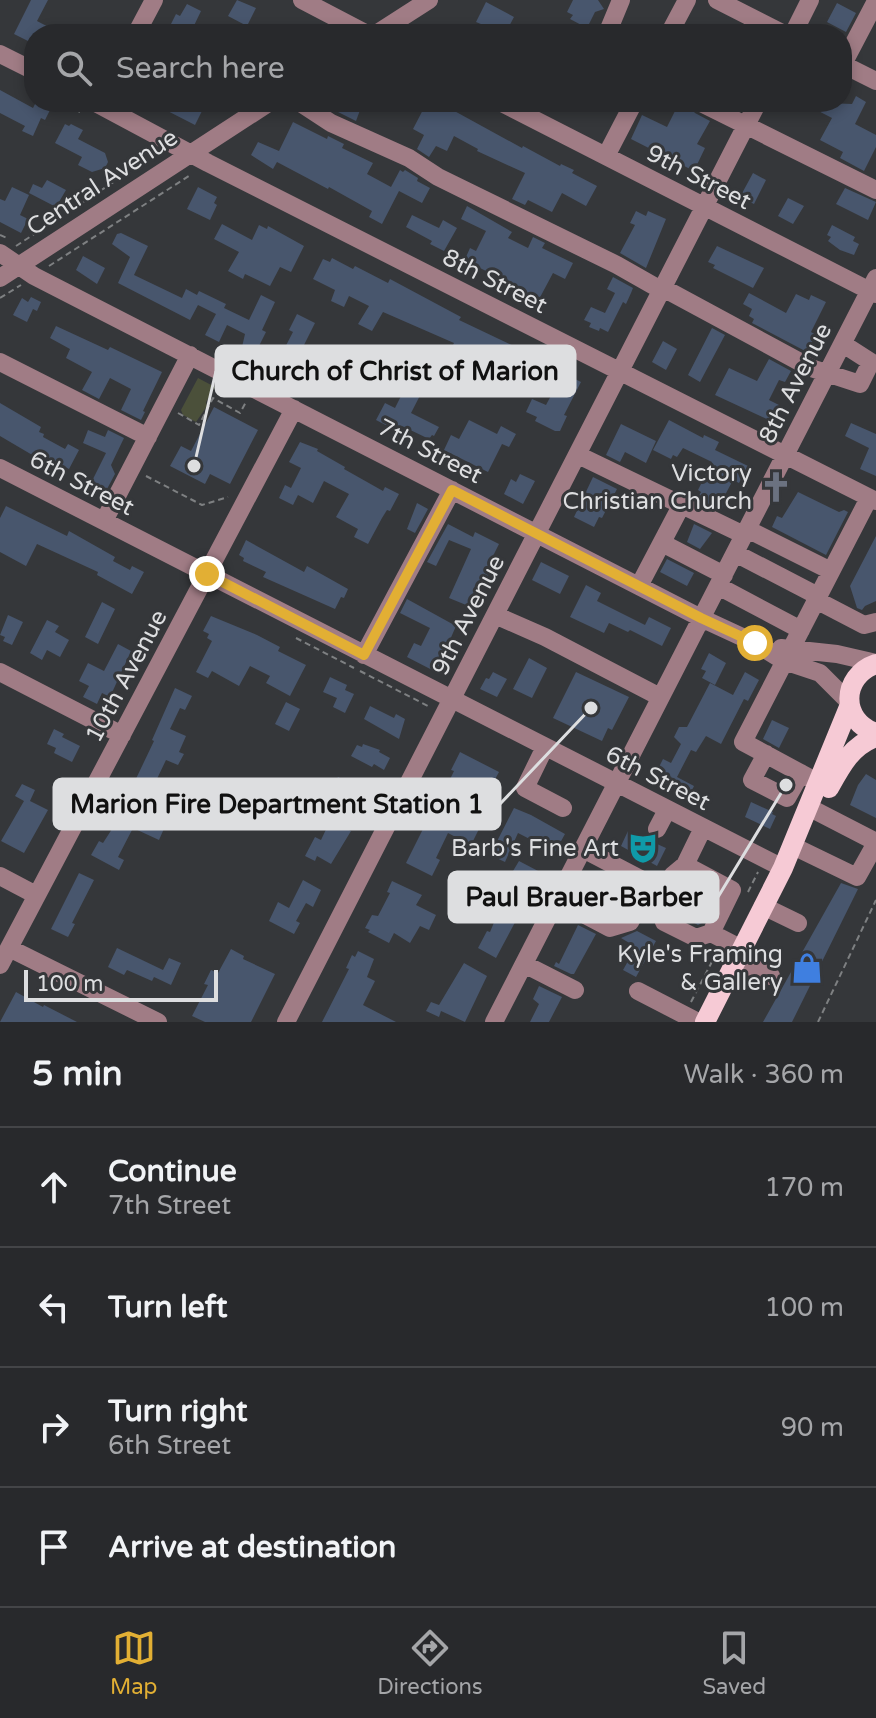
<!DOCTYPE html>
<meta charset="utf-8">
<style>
body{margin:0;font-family:"Varela Round",sans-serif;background:#343538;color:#f1f3f6}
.scale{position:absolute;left:24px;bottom:20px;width:194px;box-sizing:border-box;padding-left:8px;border:4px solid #dddee0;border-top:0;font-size:22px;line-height:28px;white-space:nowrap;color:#dddee0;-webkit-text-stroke:6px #35373a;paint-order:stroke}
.stop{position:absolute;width:24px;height:24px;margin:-18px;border:6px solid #e2af34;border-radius:50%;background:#fff}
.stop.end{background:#e2af34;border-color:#fff;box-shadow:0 2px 8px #0008}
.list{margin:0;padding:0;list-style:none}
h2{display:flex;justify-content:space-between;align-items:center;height:104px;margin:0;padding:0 32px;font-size:34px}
h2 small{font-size:26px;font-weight:400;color:#a5a6a9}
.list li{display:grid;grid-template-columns:52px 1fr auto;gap:24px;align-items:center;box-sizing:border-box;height:120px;padding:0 32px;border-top:2px solid #444548}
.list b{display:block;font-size:30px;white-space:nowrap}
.list p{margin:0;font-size:26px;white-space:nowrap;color:#a5a6a9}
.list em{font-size:26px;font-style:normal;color:#a5a6a9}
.icon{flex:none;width:44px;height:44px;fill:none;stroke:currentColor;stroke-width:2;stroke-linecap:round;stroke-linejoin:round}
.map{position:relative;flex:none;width:876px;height:1022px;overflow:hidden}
.search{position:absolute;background:#28292c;box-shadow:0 4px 12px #0003;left:24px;right:24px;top:24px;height:88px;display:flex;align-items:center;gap:20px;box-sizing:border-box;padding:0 28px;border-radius:32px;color:#a5a6a9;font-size:30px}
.sheet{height:584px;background:#28292c}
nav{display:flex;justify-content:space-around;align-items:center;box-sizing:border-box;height:112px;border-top:2px solid #444548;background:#28292c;font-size:22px;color:#a5a6a9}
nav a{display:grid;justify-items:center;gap:4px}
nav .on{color:#e2af34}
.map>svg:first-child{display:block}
.green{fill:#4b503a}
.building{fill:#48566d}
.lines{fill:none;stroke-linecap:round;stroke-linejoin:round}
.path{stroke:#7e8082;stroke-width:2;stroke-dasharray:6 4;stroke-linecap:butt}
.minor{stroke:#a07c85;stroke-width:18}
.major{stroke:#f6cad5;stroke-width:20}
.route{stroke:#e2af34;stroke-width:10}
.labels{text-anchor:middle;stroke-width:6;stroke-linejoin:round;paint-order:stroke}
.street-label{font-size:24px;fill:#dddee0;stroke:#35373a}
.poi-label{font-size:24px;fill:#dddee0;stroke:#35373a;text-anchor:end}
.leader{fill:none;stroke:#dddee0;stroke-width:3}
.callout-dot{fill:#dddee0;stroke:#35373a;stroke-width:3}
.callout{fill:#dddee0;stroke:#dddee0;stroke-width:3}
.callout-label{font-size:26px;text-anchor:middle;font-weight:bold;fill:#111}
</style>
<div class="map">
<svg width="876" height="1022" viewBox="0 0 876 1022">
<rect width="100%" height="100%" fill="#35373a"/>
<!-- green -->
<path class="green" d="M198,378L215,387L206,402L207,406L196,422L183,415L181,410Z"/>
<!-- building -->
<path class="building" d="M31,0H48L37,21L62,34H34V44L14,34Z
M237,0L256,8L247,26L228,16Z
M573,0H598L604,9L595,12L587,28L570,19L573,15L567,12Z
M486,2L514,17L505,34L476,22Z
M837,3L856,13L846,32L827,22Z
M187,4L201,11L190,34H175L168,30L176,14L180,16Z
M0,90L33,108L36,102L52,106L45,120L41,118L33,136L22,131L25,126L0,113Z
M856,96L866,102L855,124L876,135V147L864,171L840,158L843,152L820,140L832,118L801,102L852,104Z
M150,102H195L204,107L195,125Z
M333,102H363L356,121L330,108Z
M427,102H444L451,106L449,108L522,148L523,146L560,166L561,164L574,170L572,173L597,186L586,206L562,193L552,212L528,200L525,205L512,199L525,173L477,151L478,149L454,136L447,151L436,146L429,157L417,149L424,135L413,129Z
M661,102H685L695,113L710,121L697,144L705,148L694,171L631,139L642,115L667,127L676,109Z
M293,122L327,139L328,136L344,144L342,148L373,163L367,174L391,187L400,170L403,172L405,170L418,178L417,181L430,188L422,203L399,191L382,224L369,217L372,211L329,187L328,189L277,162L273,169L251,155L258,142L279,151Z
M65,124L69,126L71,124L83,130L78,139L105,153L108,162L105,168L92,172L78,165L82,157L55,143Z
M753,173L766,180L754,204L740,197Z
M47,180L66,190L56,207L29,193L33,184L42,188Z
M12,187L29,195L20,215L28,219L21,233L0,222V199L5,201Z
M198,187L217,197L214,203L217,205L210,220L187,209Z
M845,188L876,202L868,220L836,204Z
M788,198L804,206L793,224L778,216Z
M467,206L512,232L508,238L528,248L533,237L545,243L542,248L573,263L565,279L553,273L537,303L500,282L502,279L470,263L471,260L466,257L470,248L476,251L486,231L461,219Z
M636,211L646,216L648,211L666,219L646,268L620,253L635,225L630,223Z
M412,215L439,228L443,220L457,228L444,251L430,244L432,241L406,227Z
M222,224L252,240L259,225L267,229L268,226L304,246L291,272L280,267L270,286L245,274L243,279L228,271L239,252L214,239Z
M832,225L855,237L853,241L859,244L854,255L840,250L828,241L831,237L827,235Z
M121,233L148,246L134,275L182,298L186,289L197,295L199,291L226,304L224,308L249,320L261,295L275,302L262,330L266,332L255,354L242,347L245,334L227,325L219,342L205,335L216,314L198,305L190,320L118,283L130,257L112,244L117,234Z
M717,246L764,268L753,288L713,268L715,265L708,262Z
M83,256L105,268L97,284L76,270Z
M332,258L353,269L355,266L388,283L390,279L461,317L459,320L520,349L519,352L544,365L538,377L522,369L508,397L459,370L465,357L451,349L454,343L383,312L372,331L358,324L369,306L349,296L344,307L331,301L335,290L313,279L323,259L330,262Z
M613,277L633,288L631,293L626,304L623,302L608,332L600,328L599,331L589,327L591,323L584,320L591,307L605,313L615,293L607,289Z
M749,293L786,313L796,294L809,300L811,295L826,302L811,332L816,335L807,352L752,323L754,319L749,316L752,309L743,304Z
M31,297L41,302L37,311L33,309L27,322L13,315L22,298L28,302Z
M297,314L315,323L302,349L340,365L327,390L313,383L316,376L297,366L292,375L278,368L283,359L280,357L293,332L289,330Z
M56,326L108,350L110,347L162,372L143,411L145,412L141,420L121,410L131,389L110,378L99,399L82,390L92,372L66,358L70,349L50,338Z
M712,328L725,335L700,382L688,375Z
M663,341L677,349L666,370L652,362Z
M769,359L791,371L785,382L779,380L769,400L779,405L771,421L715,395L729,368L757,381Z
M563,373L581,382L564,415L567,416L560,431H555L535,421L537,417L526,412L532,399L546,405Z
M412,374L427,382L411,413L439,427L434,436L432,435L429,439L402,426L399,432L376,420L385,403L395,408Z
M0,403L41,427L39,432L44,434L43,437L65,449L68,444L79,450L69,469L36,452L34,456L0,436Z
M214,407L258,430L230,484L210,474L205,484L170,466L181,446L191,451Z
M469,420L497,434L501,426L516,434L509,447L502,444L488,472L444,450L451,435L459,439Z
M669,420L703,438L704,435L719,442L715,450L748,466L739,483L733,480L724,497L727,499L721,511L697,499L701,492L698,490L712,462L683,448L677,457L673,455L671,459L653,450Z
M851,423L876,434V476L860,469L869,448L845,436Z
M621,424L656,441L646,463L625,452L620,462L606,455Z
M88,430L105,437L108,430L124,438L111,465L115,474L107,489L92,481L106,453L83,443Z
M300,442L318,449L317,451L345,467L344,469L383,491L385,487L399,494L390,511L387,510L382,518L368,544L354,537L358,529L336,517L349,494L324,481L313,503L298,495L293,505L279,498L285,485L291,488L301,468L289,462Z
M520,474L535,481L523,504L504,494L511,479L516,482Z
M593,477L617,489L602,518L599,517L594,527L574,517Z
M798,492L839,512L844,510L848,512L826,555L772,527L777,516L782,518Z
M417,503L428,509L415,533L407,529Z
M6,506L67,536L69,531L115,557L113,561L130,570L132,566L144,572L132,594L97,575L98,572L37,544L26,566L0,552V518Z
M448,524L473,537L475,532L499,544L485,572L489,574L471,607L449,598L471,549L449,540L436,566L427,562Z
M694,524L712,533L700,549L687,542Z
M876,536V601L865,606L862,610L857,608L850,586Z
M246,540L304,572L307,566L348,589L344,598L341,597L335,609L263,577L266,572L243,561L244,558L239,555Z
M667,559L694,573L687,586L660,572Z
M541,562L569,576L560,594L532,580Z
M586,585L601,593L597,601L645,625L649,617L671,628L662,646L630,630L628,632L609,623L604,633L570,617Z
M407,599L456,626L436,672L407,657L414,643L421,646L430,628L400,613Z
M102,602L115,609L98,644L85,637Z
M8,615L23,622L12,645L3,641L5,637L0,635Z
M211,616L257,635L280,647L278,651L306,665L290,696L266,683L270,676L250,666L239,686L212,671L208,678L196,672L212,641L207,638L209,634L203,631Z
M47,620L59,626L55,632L69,640L60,657L47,650L42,660L30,653Z
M118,644L131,651L110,697L102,693L97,704L83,697L89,686L79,681L88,663L104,671Z
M709,653L726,663L715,685L702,678L706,671L701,669Z
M529,658L547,668L532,698L513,689Z
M493,672L507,679L497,697L480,689L486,678L489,679Z
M576,672L629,697L612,730L608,728L602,741L553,718Z
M745,672L759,680L748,701L744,699L721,744L706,736L696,752L691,750L677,777L694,786L688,799L676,793L677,789L654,777L663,759L671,763L681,744L674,737L679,727H687L710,683L733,695Z
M330,677L347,685L345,690L354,694L345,713L333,707L337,698L323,692Z
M175,688L192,696L185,710L180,708L170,729L186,736L179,752L184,754L178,765L166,760L144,806L149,808L146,815L166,824L159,840L133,828L118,857L124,860L119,870L91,855L99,841L103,843L112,829L154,741L152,740Z
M286,702L300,709L289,731L275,724Z
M370,706L394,718L396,714L405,719L399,739L364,719Z
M772,720L789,728L779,748L763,739Z
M54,729L64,734L62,737L80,746L72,762L54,753L56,748L47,744Z
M363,744L380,750L379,752L390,758L384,770L374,764L372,767L351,756L357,745L362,747Z
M460,752L499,772L482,803L460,791L451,808L439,802L454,771L451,770Z
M866,774L876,780V818L850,805L858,785Z
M338,777L363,789L348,819L353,822L349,830L351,831L331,864L317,856L315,861L305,856L315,837L321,840L340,800L329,794Z
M22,784L35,790L30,801L48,810L24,853L1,841L24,801L15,796Z
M751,802L773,812L772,814L776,816L770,829L745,817Z
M514,808L531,815L565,834L555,852L518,833L505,862L490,855Z
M443,811L479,829L471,845L448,833L436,858L440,860L432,876L406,863L428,819L437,824Z
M628,831L666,848L657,866L621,846Z
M519,861L540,872L531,889L515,880L518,874L513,871Z
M79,873L94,880L72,923L75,924L68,937L51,929Z
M303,880L321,890L313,907L306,903L296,921L300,923L294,934L269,921L278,902L289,908Z
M392,881L422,895L416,905L436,915L429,930L420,926L410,943L394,933L389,943L368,932L370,930L365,928L372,915L378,916L390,893L387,892Z
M841,883L858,889L792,1022H763Z
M685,893L710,907L702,923L698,925L674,912L672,905L676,897L682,900Z
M503,901L521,911L496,958L478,948L487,931L490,932Z
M578,925L596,934L574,974H571L554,966L556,962L559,964Z
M637,931L656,941L636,977L623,970L636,947L621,938Z
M117,948L163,970L169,958L181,963L171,985L154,977L152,981L127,970L124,975L108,967Z
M231,949L244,956L243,959L275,974L251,1022H205L192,1016L208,985L204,984L211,970L218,973Z
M358,951L374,959L367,977L375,981L363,1005L396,1022H322L349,969L346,968L352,955L355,957Z
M464,963L487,976L465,1022L441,1011L439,1017L426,1011L431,1002L439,1005Z
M539,986L562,997L549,1022H530L539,1004L533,999Z
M16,992L43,1007L44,1005L77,1022H0Z"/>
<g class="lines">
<!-- path -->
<path class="path" d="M60,102L80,112
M0,235L7,238
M16,246L158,153
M49,266L192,174
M0,298L21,285
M178,413L199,425L213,398L240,413L246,402
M146,476L202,505L228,497
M296,638L354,668
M360,671L428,706
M748,892L758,872
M691,1002L716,954
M818,1022L876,900"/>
<!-- minor -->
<path class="minor" d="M302,0L367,34
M717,0L784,34
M136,34L154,0
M376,34L429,0
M613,34L609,29L621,0
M669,34L687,0
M793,34L810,0
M0,54L34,71
M842,64L876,81
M843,64L876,1
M94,102L208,163L876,501
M299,102L331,123L409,158L438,177L617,265L661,290
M500,102L876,294
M701,103L876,190
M606,156L634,102
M0,253L34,276L701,618L755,643L784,661L820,673L849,702
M0,278L270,102
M663,288L811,368L860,384L871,362L843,344
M0,362L148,437
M578,455L744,535
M0,468L783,868
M104,521L190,355
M747,529L831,571
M662,543L724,575
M735,553L818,596
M639,586L682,504
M718,586L801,630
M816,600L864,625L876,622
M495,615L545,637L660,697
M781,648L837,654L876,663
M364,655L452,490
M0,672L122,735
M545,747L525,788L563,808
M766,754L752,780L787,798L801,773
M819,783L743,742L869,498
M816,811L876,842
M703,828L685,865L673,875L659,904L664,922L696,938L711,933L742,949
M657,829L667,810
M795,847L857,877L876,843
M685,865L732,890L711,933
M0,876L36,895
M557,900L610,928L630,922L650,884L583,849
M763,906L798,923
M9,948L158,1022
M736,960L771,976
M524,964L575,990
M0,965L294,409
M638,991L698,1022
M286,1022L758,102
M494,1022L876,278"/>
<!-- major -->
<path class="major" d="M876,664C841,676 840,721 876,733
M829,788C841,766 852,745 876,737
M705,1022L783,868L849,707"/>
</g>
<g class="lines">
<!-- route -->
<path class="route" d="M207,574L364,655L452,490L701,618L755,643"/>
</g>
<!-- icons -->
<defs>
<symbol id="church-bare" viewBox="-9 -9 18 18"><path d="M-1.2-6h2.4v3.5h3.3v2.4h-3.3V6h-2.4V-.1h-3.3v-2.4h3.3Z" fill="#6b7280" stroke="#35373a" stroke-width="2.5" paint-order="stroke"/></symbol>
<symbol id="theatre-bare" viewBox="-9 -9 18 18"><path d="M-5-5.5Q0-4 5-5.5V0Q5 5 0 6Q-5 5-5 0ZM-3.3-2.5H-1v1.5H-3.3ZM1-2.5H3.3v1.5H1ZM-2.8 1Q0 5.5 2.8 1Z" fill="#0f9aa8" stroke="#35373a" stroke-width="2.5" paint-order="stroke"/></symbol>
<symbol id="shop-bare" viewBox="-9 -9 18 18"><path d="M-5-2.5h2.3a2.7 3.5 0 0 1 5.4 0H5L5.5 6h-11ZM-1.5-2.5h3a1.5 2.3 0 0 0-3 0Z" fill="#3f7fe0" stroke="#35373a" stroke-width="2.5" paint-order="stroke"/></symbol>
</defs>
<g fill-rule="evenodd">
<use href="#church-bare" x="754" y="465" width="44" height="44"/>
<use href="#theatre-bare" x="621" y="826" width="44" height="44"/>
<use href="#shop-bare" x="785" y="946" width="44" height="44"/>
</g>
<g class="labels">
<!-- street labels -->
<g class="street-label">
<text transform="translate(699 177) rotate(27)" y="8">9th Street</text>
<text transform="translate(102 182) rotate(-33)" y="8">Central Avenue</text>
<text transform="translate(495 281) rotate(27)" y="8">8th Street</text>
<text transform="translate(795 383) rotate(-63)" y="8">8th Avenue</text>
<text transform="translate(430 451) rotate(27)" y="8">7th Street</text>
<text transform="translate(82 483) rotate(27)" y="8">6th Street</text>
<text transform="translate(468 615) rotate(-63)" y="8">9th Avenue</text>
<text transform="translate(126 676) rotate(-62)" y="8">10th Avenue</text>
<text transform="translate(658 778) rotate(27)" y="8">6th Street</text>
</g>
<!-- poi labels -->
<g class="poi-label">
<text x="752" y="481">Victory<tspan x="752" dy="28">Christian Church</tspan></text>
<text x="619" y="856">Barb's Fine Art</text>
<text x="783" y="962">Kyle's Framing<tspan x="783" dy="28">&amp; Gallery</tspan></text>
</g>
</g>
<!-- callouts -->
<path class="leader" d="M194 466L216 371M591 708L500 804M786 785L718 897"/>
<g class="callout-dot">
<circle cx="194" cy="466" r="8"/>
<circle cx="591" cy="708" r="8"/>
<circle cx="786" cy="785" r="8"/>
</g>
<g class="callout">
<rect x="216" y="346" width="359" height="50" rx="8"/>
<rect x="54" y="779" width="446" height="50" rx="8"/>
<rect x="449" y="872" width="269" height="50" rx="8"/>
</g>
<g class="callout-label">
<text x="395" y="380">Church of Christ of Marion</text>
<text x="277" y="813">Marion Fire Department Station 1</text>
<text x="584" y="906">Paul Brauer-Barber</text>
</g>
</svg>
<div class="scale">100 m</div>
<div class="stop" style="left:755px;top:643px"></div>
<div class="stop end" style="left:207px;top:574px"></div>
<div class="search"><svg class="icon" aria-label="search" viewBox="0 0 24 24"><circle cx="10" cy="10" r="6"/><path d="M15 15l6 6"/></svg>Search here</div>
</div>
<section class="sheet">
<h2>5 min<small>Walk · 360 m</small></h2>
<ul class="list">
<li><svg class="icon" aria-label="ahead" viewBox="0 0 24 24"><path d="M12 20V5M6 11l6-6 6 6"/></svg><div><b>Continue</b><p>7th Street</p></div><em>170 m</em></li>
<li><svg class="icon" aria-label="left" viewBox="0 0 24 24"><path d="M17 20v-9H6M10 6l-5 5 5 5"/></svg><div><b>Turn left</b></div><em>100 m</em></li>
<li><svg class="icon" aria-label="right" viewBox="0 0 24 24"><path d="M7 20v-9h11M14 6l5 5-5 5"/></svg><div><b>Turn right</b><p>6th Street</p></div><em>90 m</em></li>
<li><svg class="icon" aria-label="arrive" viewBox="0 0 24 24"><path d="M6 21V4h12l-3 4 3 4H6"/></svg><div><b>Arrive at destination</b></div></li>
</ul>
</section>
<nav>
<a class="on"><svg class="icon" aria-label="map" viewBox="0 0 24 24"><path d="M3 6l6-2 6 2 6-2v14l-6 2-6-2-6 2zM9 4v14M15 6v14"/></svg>Map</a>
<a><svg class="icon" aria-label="directions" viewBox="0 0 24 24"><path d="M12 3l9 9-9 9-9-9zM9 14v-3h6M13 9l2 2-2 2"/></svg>Directions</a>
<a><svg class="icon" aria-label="saved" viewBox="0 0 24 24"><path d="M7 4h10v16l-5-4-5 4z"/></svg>Saved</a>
</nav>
